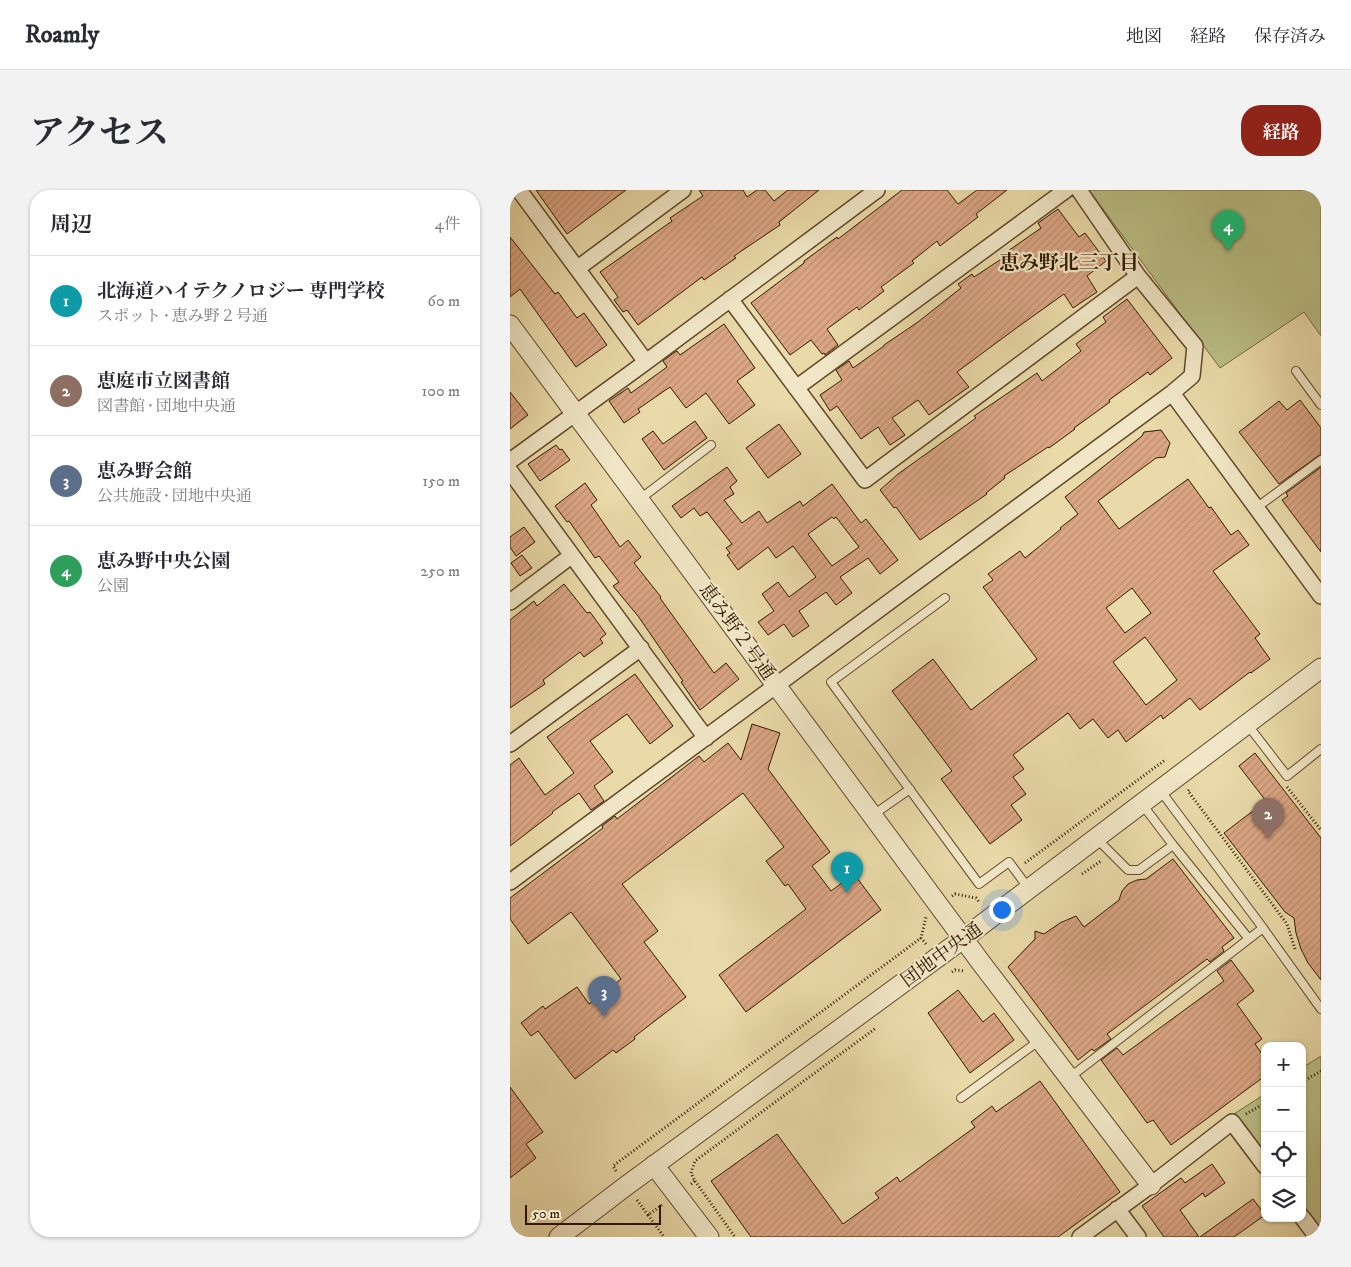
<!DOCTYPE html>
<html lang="ja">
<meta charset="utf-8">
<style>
body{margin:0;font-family:"IM FELL DW Pica","Noto Serif JP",serif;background:#f2f2f3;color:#2b2b33}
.controls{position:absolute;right:15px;bottom:15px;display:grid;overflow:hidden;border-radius:10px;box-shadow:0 1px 4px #0004}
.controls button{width:45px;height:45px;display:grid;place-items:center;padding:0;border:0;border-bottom:1px solid #e1e1e2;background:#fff;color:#2b2b33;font:25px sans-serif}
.scale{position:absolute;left:15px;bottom:12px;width:136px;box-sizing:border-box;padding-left:5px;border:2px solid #331900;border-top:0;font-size:14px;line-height:18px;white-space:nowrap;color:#331900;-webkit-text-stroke:4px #f1e7c7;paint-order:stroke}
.you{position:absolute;left:491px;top:719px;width:18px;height:18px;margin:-12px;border:4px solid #fff;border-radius:50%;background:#1a73e8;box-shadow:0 0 0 8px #1a73e833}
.badge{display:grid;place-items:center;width:32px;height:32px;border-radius:50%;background:#8f2418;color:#fff;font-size:16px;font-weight:700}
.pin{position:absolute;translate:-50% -41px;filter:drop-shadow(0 1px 2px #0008)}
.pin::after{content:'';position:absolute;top:26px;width:18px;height:15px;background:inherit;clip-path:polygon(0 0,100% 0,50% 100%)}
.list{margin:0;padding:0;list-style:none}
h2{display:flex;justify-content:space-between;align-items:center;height:65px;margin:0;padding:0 20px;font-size:21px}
h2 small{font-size:16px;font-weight:400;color:#7c7c81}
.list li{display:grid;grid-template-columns:32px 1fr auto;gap:15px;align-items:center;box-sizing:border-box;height:90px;padding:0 20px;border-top:1px solid #e1e1e2}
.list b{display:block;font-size:19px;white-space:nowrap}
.list p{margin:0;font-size:16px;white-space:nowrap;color:#7c7c81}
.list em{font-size:16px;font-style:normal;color:#7c7c81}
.icon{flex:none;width:28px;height:28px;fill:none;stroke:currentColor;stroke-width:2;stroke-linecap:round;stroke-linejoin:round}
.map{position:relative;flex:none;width:811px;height:1047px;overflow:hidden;border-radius:20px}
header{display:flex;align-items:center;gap:30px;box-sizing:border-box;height:70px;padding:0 25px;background:#fff;border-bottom:1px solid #e1e1e2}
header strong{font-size:24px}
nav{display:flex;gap:28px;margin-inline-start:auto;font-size:18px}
.intro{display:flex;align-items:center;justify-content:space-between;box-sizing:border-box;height:120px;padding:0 30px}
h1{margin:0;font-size:35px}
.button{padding:12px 22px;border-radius:20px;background:#8f2418;color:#fff;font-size:18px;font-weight:700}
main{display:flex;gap:30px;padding:0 30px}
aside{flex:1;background:#fff;border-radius:20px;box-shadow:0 1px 4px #0004}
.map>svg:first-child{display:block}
.park{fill:#babe85;stroke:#766c42}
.building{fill:url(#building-hatch);stroke:#331900;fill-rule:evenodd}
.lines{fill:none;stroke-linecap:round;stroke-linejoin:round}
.service-casing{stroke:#61492a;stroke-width:10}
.minor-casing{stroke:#61492a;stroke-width:18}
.tertiary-casing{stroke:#61492a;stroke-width:21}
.path{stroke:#331900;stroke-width:3;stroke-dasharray:1 2.5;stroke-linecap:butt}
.service{stroke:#f1e7c7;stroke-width:8}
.minor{stroke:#f1e7c7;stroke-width:15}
.tertiary{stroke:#f1e7c7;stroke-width:19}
.labels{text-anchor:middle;stroke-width:4.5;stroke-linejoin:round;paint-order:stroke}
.street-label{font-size:19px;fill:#331900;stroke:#f1e7c7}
.neighbourhood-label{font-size:20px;font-weight:bold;fill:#331900;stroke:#f1e7c7}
</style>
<header>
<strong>Roamly</strong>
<nav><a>地図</a><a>経路</a><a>保存済み</a></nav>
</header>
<div class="intro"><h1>アクセス</h1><a class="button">経路</a></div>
<main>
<aside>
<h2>周辺<small>4件</small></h2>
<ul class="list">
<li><span class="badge" style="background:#0f9aa8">1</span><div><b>北海道ハイテクノロジー 専門学校</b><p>スポット · 恵み野２号通</p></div><em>60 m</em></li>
<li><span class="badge" style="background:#8d6e63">2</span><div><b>恵庭市立図書館</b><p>図書館 · 団地中央通</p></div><em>100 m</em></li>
<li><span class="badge" style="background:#5c6f8a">3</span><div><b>恵み野会館</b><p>公共施設 · 団地中央通</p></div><em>150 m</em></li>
<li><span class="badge" style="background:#2e9e5b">4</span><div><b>恵み野中央公園</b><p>公園</p></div><em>250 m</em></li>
</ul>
</aside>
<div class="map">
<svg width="811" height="1047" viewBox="0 0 811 1047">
<defs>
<pattern id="building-hatch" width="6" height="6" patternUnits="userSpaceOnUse" patternTransform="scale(1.25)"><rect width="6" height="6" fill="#dba684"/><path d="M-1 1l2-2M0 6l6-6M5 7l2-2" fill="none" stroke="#bc8e70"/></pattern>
</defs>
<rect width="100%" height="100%" fill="#eadaa9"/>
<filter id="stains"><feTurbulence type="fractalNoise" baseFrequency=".004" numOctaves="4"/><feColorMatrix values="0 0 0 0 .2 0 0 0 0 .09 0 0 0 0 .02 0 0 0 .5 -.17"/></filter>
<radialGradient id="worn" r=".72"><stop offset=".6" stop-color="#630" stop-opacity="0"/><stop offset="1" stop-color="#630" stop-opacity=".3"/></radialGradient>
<!-- park -->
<path class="park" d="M579,0H811V146L794,122L710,178Z
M811,866V1038L792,1013V878Z
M755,904V964L724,924Z"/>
<!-- building -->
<path class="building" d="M26,0H116L57,44Z
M189,0H233L237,7L247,0H255L264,11L278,0H309L269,32L270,35L224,66L226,68L194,90L192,87L128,135L117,120L113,122L104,110L108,107L90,82L162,31L160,28L193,6Z
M392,0H437L448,14L467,0H497L466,24L468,27L430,56L427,51L402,71L404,73L371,97L374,101L349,120L347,117L317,139L328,155L315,165L314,163L312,164L301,150L280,165L241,113L294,73V71L327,47L328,49Z
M548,19L569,47L575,43L596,71L577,86L587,102L563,118L554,104L505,139L447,182L459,197L419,225L408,210L382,228L395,245L380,255L368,237L351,249L327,216L320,221L310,205L332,190L326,180L339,171L343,178L374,156V155L408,132L451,98L448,94L462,84L464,87L499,64L498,61L531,38L528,33Z
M0,47L45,104L48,102L67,128L74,123L97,155L66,177L10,99L0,107Z
M617,109L662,168L640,185L638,182L599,210L600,212L564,238L565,239L539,258L538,257L494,286L495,288L476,303L477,304L410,350L386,317L384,318L370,300L388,284L466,228L464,226L501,201L527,183L532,191L571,161L566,154L596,132L593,127Z
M214,134L245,178L227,191L245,215L219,234L196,203L176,218L160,197L128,219L130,222L114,233L99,211L118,198L121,203L157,177L153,171L165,162L167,161L170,165Z
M0,202L18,225L0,239Z
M790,210L811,238V264L769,294L729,242L769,211L777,220Z
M185,231L197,248L154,280L132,249L143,241L153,254Z
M269,234L291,264L258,288L236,258Z
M651,240L660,253L655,267L646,268L588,311L609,339L678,289L699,318L701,317L721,345L728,340L739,355L703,381L750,444L745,448L760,469L741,483L740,482L690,520L680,508L653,529L651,525L616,552L608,540L598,548L583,529L570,539L558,523L503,565L514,579L503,587L516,604L501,615L512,630L480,654L431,589L442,581L382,501L423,469L461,520L527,469L473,397L483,390L478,384L510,361L515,368L551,339L550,338L568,324L555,307L632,246L634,242ZM622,398L641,423L615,443L596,418ZM635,447L667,490L636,515L603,472Z
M46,255L50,260L52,259L60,270L30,291L18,274Z
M217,277L227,291L220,297L224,304L214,310L232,333L249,321L257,333L290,311L293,316L322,294L351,333L356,329L388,370L370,384L358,368L330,387L342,403L326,415L316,402L289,421L299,436L283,447L274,434L258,445L248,432L264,421L252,404L268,392L279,407L306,387L283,356L266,368L258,357L228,380L217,365L220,363L216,358L222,354L197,322L190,326L184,318L171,328L162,316ZM322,327L324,329L326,327L349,357L322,376L298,344Z
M811,277V362L772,310L778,306L776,303Z
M75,293L87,310L81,315L110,357L118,350L131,367L124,373L151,407L150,408L204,483L216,473L229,489L190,520L171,492L173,491L150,458L128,426L103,396L109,392L89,366L85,368L59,331L57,332L45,316Z
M14,337L25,352L6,366L0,357V347Z
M12,365L22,378L10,386L1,373Z
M54,394L77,423L80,422L96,444L90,449L93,453L74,467L70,462L33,490L35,494L0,518V430L24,411L27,416Z
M125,484L163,536L140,554L117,524L80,551L103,582L84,596L94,611L81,620L69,603L42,622L43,623L0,656V575L9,568L35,605L64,583L37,547Z
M242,534L270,543L258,579L320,662L302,676L321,701L344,684L371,720L236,822L209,785L296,719L278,694L275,696L256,671L274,657L233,603L112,694L148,741L134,752L176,807L124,847L125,849L106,863L103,860L65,889L28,841L21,846L11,833L33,816L35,819L67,797L79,814L111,789L61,722L18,754L0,729V708L93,638L92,636L105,626L107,629L189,566L194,572L218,553L231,570Z
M745,563L811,648V790L798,773L791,759L786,743L784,728L775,722L714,643L756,611L729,576Z
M663,669L724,748L712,757L714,761L700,772L697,769L597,844L601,849L584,861L582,859L568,870L498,777L525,749V741L534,744L550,733L566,726L574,737L609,710L612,701L618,694L627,690L636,689Z
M721,770L744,801L727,814L752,849L745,854L755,868V886L661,955L643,930L637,933L591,870L607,858L613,865L714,791L707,781Z
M448,800L473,832L484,823L504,850L460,883L418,823Z
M530,891L610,1002L548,1047H241L201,991L267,944L333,1034L369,1008L365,1003L387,987L390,992L465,937L461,932L482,916L486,922Z
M0,897L33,942L16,954L26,968L0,988Z
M702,974L715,993L695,1007L693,1003L670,1020L689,1047H654L632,1016L671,988L675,993Z
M743,1009L755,1025L724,1047H690Z"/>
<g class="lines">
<defs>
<path id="service" d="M786,181L811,215
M130,309L201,255
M746,318L811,270
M435,408L321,492L469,694L499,672L519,699
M737,534L777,586L811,559
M650,600L753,738
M363,625L400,599
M586,648L618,680H629L663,655L632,614
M663,655L739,749
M559,888L753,738L811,819
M451,908L530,850"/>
<path id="minor" d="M9,0L136,172
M68,78L173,0
M220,109L355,290L628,86
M286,198L556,0
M662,203L811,406
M0,271L136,172L367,0
M0,281L196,548
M0,412L61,366
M0,554L131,458
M0,692L662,203L682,186L685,156L628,86L569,0
M607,1019L628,1047
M792,1027L807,1047
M570,1047L641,995L722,932L755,976"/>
<path id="tertiary" d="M0,135L472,774L641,995
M144,975L199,1047
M49,1047L116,996L454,748L811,478"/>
</defs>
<!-- service casing -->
<use href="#service" class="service-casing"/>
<!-- minor casing -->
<use href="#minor" class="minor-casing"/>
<!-- tertiary casing -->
<use href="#tertiary" class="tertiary-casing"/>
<!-- path -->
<path class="path" d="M777,597L811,640
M679,600L678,601L777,734L785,759
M515,673L655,570
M572,684L591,671
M442,706L445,704L466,708L470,713
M416,754L411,748L416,727
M442,782L445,780L455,781
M792,892L811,881
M736,924L755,913
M106,981L103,976L411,748
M185,991L225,1047
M181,994L185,991L181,983L185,971L366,838
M127,1010L138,1025L152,1015
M138,1025L154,1047"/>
<!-- service -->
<use href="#service" class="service"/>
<!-- minor -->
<use href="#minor" class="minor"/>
<!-- tertiary -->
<use href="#tertiary" class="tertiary"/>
</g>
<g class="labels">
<!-- street labels -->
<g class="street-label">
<text transform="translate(228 441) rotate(54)" y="7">恵み野２号通</text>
<text transform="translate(431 764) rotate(-36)" y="7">団地中央通</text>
</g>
<!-- neighbourhood labels -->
<g class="neighbourhood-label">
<text x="559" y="79">恵み野北三丁目</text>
</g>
</g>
<rect width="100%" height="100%" filter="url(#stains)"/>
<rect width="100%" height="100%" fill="url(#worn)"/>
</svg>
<div class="controls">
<button>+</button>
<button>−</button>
<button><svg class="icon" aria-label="locate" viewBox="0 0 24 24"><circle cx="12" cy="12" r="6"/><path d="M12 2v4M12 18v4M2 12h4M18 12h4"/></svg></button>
<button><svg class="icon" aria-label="layers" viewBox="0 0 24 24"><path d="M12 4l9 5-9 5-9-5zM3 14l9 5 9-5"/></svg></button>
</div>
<div class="scale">50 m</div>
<div class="you"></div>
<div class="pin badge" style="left:337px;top:703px;background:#0f9aa8">1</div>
<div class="pin badge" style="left:758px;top:649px;background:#8d6e63">2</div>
<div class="pin badge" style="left:94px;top:827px;background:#5c6f8a">3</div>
<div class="pin badge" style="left:718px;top:61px;background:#2e9e5b">4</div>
</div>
</main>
